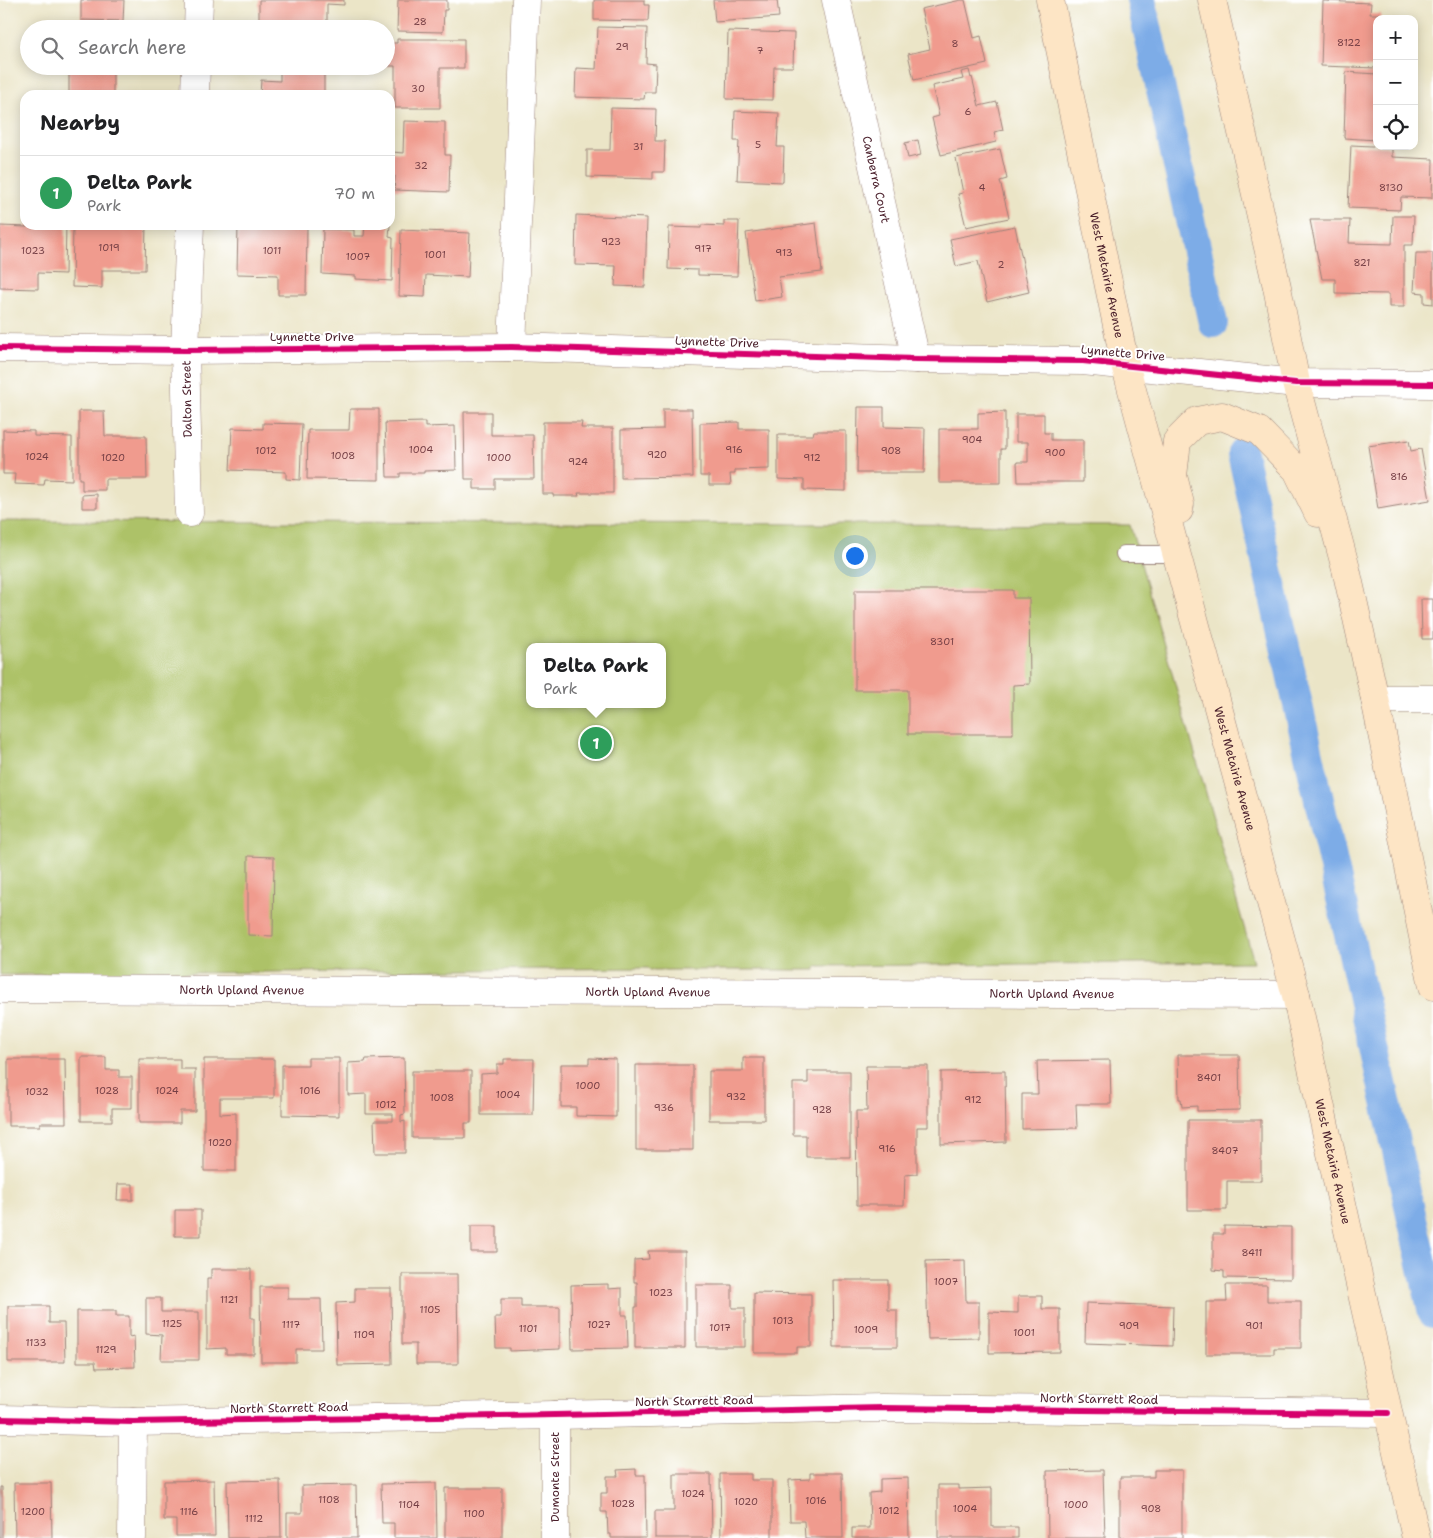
<!DOCTYPE html>
<meta charset="utf-8">
<style>
body{margin:0;font-family:"Shantell Sans",sans-serif;background:#f6f6f6;color:#202124}
.controls{position:absolute;right:15px;top:15px;display:grid;overflow:hidden;border-radius:10px;box-shadow:0 2px 12px #0003}
.controls button{width:45px;height:45px;display:grid;place-items:center;padding:0;border:0;border-bottom:1px solid #e0e0e0;background:#fff;color:#202124;font:25px sans-serif}
.you{position:absolute;left:854px;top:555px;width:18px;height:18px;margin:-12px;border:4px solid #fff;border-radius:50%;background:#1a73e8;box-shadow:0 0 0 8px #1a73e833}
.badge{display:grid;place-items:center;width:32px;height:32px;border-radius:50%;background:#111827;color:#fff;font-size:16px;font-weight:700}
.pin{position:absolute;translate:-50% -50%;border:2px solid #fff;box-shadow:0 1px 5px #0006}
.popup{position:absolute;left:526px;top:643px;width:140px;height:65px;box-sizing:border-box;display:grid;place-content:center;border-radius:10px;background:#fff;filter:drop-shadow(0 1px 4px #0005);font-size:16px;white-space:nowrap;color:#757577}
.popup b{font-size:19px;color:#202124}
.popup::after{content:'';position:absolute;left:50%;top:100%;margin-left:-10px;border:10px solid transparent;border-top-color:#fff}
.list{margin:0;padding:0;list-style:none}
h2{display:flex;justify-content:space-between;align-items:center;height:65px;margin:0;padding:0 20px;font-size:21px}
h2 small{font-size:16px;font-weight:400;color:#757577}
.list li{display:grid;grid-template-columns:32px 1fr auto;gap:15px;align-items:center;box-sizing:border-box;height:75px;padding:0 20px;border-top:1px solid #e0e0e0}
.list b{display:block;font-size:19px;white-space:nowrap}
.list p{margin:0;font-size:16px;white-space:nowrap;color:#757577}
.list em{font-size:16px;font-style:normal;color:#757577}
.icon{flex:none;width:28px;height:28px;fill:none;stroke:currentColor;stroke-width:2;stroke-linecap:round;stroke-linejoin:round}
.map{position:relative;flex:none;width:1433px;height:1538px;overflow:hidden}
.search{position:absolute;background:#fff;box-shadow:0 2px 12px #0003;left:20px;top:20px;width:375px;height:55px;display:flex;align-items:center;gap:12px;box-sizing:border-box;padding:0 18px;border-radius:28px;color:#757577;font-size:19px}
.panel{position:absolute;background:#fff;box-shadow:0 2px 12px #0003;left:20px;top:90px;width:375px;height:140px;border-radius:15px}
.map>svg:first-child{display:block}
.green{fill:#adc267;stroke:#7c7049;fill-rule:evenodd}
.lines{fill:none;stroke-linecap:round;stroke-linejoin:round}
.canal{stroke:#7dace7;stroke-width:30}
.building{fill:#f09b8e}
.service-casing{stroke:#9a8279;stroke-width:18}
.minor-casing{stroke:#9a8279;stroke-width:29}
.tertiary-casing{stroke:#9a8279;stroke-width:29}
.secondary-casing{stroke:#9a8279;stroke-width:29}
.service{stroke:#fff;stroke-width:16}
.minor{stroke:#fff;stroke-width:28}
.tertiary{stroke:#fff;stroke-width:28}
.secondary{stroke:#fde5c5;stroke-width:28}
.cycleway-casing{stroke:#fff;stroke-width:9}
.cycleway{stroke:#d6006c;stroke-width:6}
.labels{text-anchor:middle;stroke-width:4;stroke-linejoin:round;paint-order:stroke}
.number-label{font-size:10px;fill:#743e44}
.street-label{font-size:12px;fill:#4a1f2b;stroke:#fff}
</style>
<div class="map">
<svg width="1433" height="1538" viewBox="0 0 1433 1538">
<rect width="100%" height="100%" fill="#fff"/>
<filter id="ink" filterUnits="userSpaceOnUse"><feTurbulence type="fractalNoise" baseFrequency=".02" numOctaves="2"/><feDisplacementMap in="SourceGraphic" scale="10" xChannelSelector="R" yChannelSelector="G"/><feConvolveMatrix kernelMatrix="1 2 1 2 8 2 1 2 1" color-interpolation-filters="sRGB"/></filter>
<filter id="wash" filterUnits="userSpaceOnUse"><feTurbulence type="fractalNoise" baseFrequency=".0096" numOctaves="4" result="noise"/><feDisplacementMap in="SourceGraphic" scale="20" xChannelSelector="R" yChannelSelector="G"/><feGaussianBlur stdDeviation="1.12" result="paint"/><feColorMatrix in="noise" values="0 0 0 0 0 0 0 0 0 0 0 0 0 0 0 0 0 1.4 0 .05"/><feComposite in="paint" operator="in"/></filter>
<g filter="url(#wash)">
<rect width="100%" height="100%" fill="#ebe5c7"/>
<!-- green -->
<path class="green" d="M0,521L1130,525L1254,962L816,966V970H650L648,968L0,975ZM530,647H662V704H530Z"/>
<g class="lines">
<!-- canal -->
<path class="canal" d="M1141,0L1213,323
M1242,453L1433,1313"/>
</g>
<g id="blocks">
<!-- building -->
<path class="building" d="M81,0H124L123,21L81,20Z
M259,0H344V5L327,4V29L259,27Z
M398,0H447V10H444L443,32L397,31Z
M594,0H644V5H649L648,21L594,20Z
M713,0H777L779,17L715,22Z
M961,0H965L974,38L981,36L987,64L914,80L908,54L930,49L921,9Z
M1323,1L1371,3L1370,14H1381L1380,19H1377V68L1321,66Z
M598,27L647,28L646,63L656,64L655,92H645L644,99L575,97L576,68L596,69Z
M728,31L794,33L793,67H774L773,100L726,99Z
M397,39H464V68H440V108H395V66H386V43H397Z
M69,66H113V95H69Z
M280,66H324V95H260L261,80L280,81Z
M969,70L971,78L972,77L979,106L997,102L1003,130L994,132L996,142L941,155L932,118L939,116L932,86L963,79L961,72Z
M1346,72L1377,74V140L1344,138Z
M611,108L656,109L655,141H665L664,172H653V179L587,177V150H610Z
M735,111L779,113L777,147H784L783,182L737,180L739,141H734Z
M404,121L445,122V155H450L449,192L394,190L395,176H392V152L403,153Z
M918,140L921,155L908,158L905,143Z
M1351,145L1392,147V157L1433,159L1432,198L1401,197L1400,210L1348,208Z
M1000,149L1007,179L1000,181L1009,218L966,227L958,194L963,193L956,158Z
M576,215L647,218L645,287L615,286L616,266L575,265Z
M1393,216H1414L1413,245H1404V307H1389V294L1335,293V279H1322L1310,220H1350L1349,243L1392,244Z
M724,221H739L737,276L698,275V270L668,269L669,227L701,228V225L724,226Z
M816,223L822,272L779,277L782,297L755,301L746,233Z
M27,225H66L65,274L38,273V289L0,288V226L27,227Z
M73,225H146L145,270H102V288L72,287Z
M238,225L307,227L306,295H278V275L237,274Z
M365,225H390L389,237L393,238L392,281L356,279V276L322,274L323,229L354,230V236H364Z
M1015,226L1029,292L987,302L978,261L956,266L950,239Z
M401,230L470,233L468,277L426,275L425,297L399,296Z
M1416,253H1433V304L1424,303V293L1414,292Z
M858,407H884V427L925,428L924,473H857Z
M350,409H379V480L307,479L308,430H349Z
M663,409H692L693,477L621,478V430L663,429Z
M79,411H104L105,436H146L147,479H105V490H82V479H79Z
M464,412H491V435H533L534,479H495V489H474V479H465Z
M1005,412V449H1001V483H939V429H978V413Z
M1016,414H1044V433H1051V440H1083V482H1018L1017,462H1028V442H1016Z
M425,422V427L455,426L456,470L424,471V473H400V477H387L385,423Z
M543,422H582L581,428H613V493H578L579,496H553V494H543Z
M739,422V429H769V469L735,470V474H730L731,485H709V476H700V423Z
M263,423L302,424L300,480L286,479V472L230,470L232,428L263,429Z
M3,430L34,431V436L72,437V480L45,479L44,485L14,484L15,474H3Z
M814,431H846V491L804,490V480L778,479V435H813Z
M1409,440L1411,451L1421,449L1430,500L1378,509L1368,446Z
M97,494V508H82V495Z
M855,590H1013V598H1029L1030,684L1013,685V734H908V690H855Z
M1421,599H1433V639H1422Z
M248,856L274,857L273,936L248,935Z
M1178,1055H1239L1240,1110L1197,1111V1106L1182,1107L1181,1099H1179Z
M81,1057H106V1070H119V1077H132V1108H112V1121H81Z
M308,1058H339V1116L282,1115V1065H308Z
M404,1058L405,1114L401,1115V1122L405,1121V1153H375L374,1121H393V1114H366V1094L348,1095V1063L365,1062L366,1059Z
M589,1058L616,1059V1117L576,1116V1107H561V1064H589Z
M743,1058H764V1120H709V1071H743Z
M8,1059H65L66,1123H40V1126H8Z
M139,1059H180V1069H195V1111H180V1123H139Z
M204,1059H274V1098H220V1114L236,1113V1171H204Z
M504,1059H534L533,1115H481V1074L497,1073V1064H504Z
M1110,1060L1111,1104H1076L1077,1128L1022,1129V1094H1038L1037,1061Z
M636,1065H693V1150H636Z
M866,1066H928V1127H917V1174L905,1175L904,1205H857L856,1111H867Z
M412,1071H471V1123H465V1138H412Z
M808,1071H850V1157H806V1135H793V1083H808Z
M1005,1071L1006,1142L941,1144V1072Z
M1188,1120H1261V1181H1227V1210H1188Z
M118,1184H133V1200H117Z
M175,1210H201V1236H175Z
M471,1226H497V1252H471Z
M1224,1226L1291,1227V1279L1224,1278V1271L1213,1270V1234H1224Z
M648,1251H685V1348H635V1307H637V1282H634V1260L649,1259Z
M965,1260L966,1302H979V1338L928,1339L926,1261Z
M211,1269H251V1318H254V1354H226V1348L207,1349V1278H211Z
M402,1274H457L458,1364H416V1344H402Z
M833,1280H888V1310H897V1347H834Z
M608,1284V1289L622,1288V1315H627L628,1348L572,1349L571,1285Z
M696,1285H732V1308H745V1347H696Z
M1226,1285H1267V1301H1301V1348H1274V1354H1206V1302H1227Z
M260,1287H288V1299H321L322,1349H296V1362H261Z
M355,1288H391L392,1364L337,1365L336,1303L355,1302Z
M754,1293L811,1294V1347H797V1353H754Z
M1018,1296H1042V1309H1060V1352L989,1353V1312L1018,1313Z
M146,1298H161V1312H199V1360H161L162,1335L146,1334Z
M501,1299H521V1307H560V1349L510,1351V1348H496L495,1317H501Z
M1086,1303L1173,1306L1172,1346L1085,1343Z
M8,1306H49V1323H64L65,1362H8Z
M77,1311H116V1316H129V1337L134,1336L135,1367L96,1368L95,1362H77Z
M636,1469V1475H645L646,1538H611V1534H608L607,1512H601V1493H607V1476H618L617,1470Z
M1103,1470L1105,1538H1048L1047,1471Z
M1154,1470H1182V1538H1120V1477H1154Z
M810,1473H842L843,1538H805L804,1521H790L789,1480L810,1479Z
M674,1474H711L712,1538H655V1511H674Z
M720,1474H751V1480H772V1538H721Z
M908,1478L909,1538H852V1528H870L869,1493L880,1492V1479Z
M214,1480L215,1536H176V1520H164V1481Z
M280,1480L281,1538H228L227,1481Z
M14,1483H51L52,1538H15Z
M436,1483L437,1538H394V1523H382L381,1484Z
M356,1485L357,1538H287V1513H302V1486Z
M938,1485H959V1489L992,1488V1527H1018V1538H938Z
M0,1487H2V1538H0Z
M445,1488H502V1538H445Z"/>
</g>
</g>
<g filter="url(#ink)">
<use href="#blocks" fill-opacity="0" stroke="#9a8279" stroke-width="1"/>
<g class="lines">
<defs>
<path id="service" d="M1124,554H1175"/>
<g id="minor">
<path id="s1" d="M836,0L916,359"/>
<path d="M198,29L199,0"/>
<path d="M195,95L196,66"/>
<path d="M512,347L526,0"/>
<path d="M189,513L185,350L190,225"/>
<path d="M1375,699H1433"/>
<path id="s2" d="M0,989L1296,995"/>
<path d="M555,1415V1538"/>
<path d="M0,1419L133,1422L555,1415L882,1408L1388,1413"/>
<path d="M132,1538L133,1422"/>
</g>
<path id="tertiary" d="M0,348L185,350L512,347L916,359L1083,361L1296,383L1433,384"/>
<g id="secondary">
<path id="s3" d="M1050,0L1125,364L1296,995L1416,1538"/>
<path d="M1212,0L1277,287L1296,383L1346,569L1375,699L1433,986"/>
<path d="M1179,510L1180,504L1173,476L1177,441L1197,421L1222,416L1259,431L1297,470L1318,513"/>
</g>
</defs>
<!-- service casing -->
<use href="#service" class="service-casing"/>
<!-- minor casing -->
<use href="#minor" class="minor-casing"/>
<!-- tertiary casing -->
<use href="#tertiary" class="tertiary-casing"/>
<!-- secondary casing -->
<use href="#secondary" class="secondary-casing"/>
<!-- service -->
<use href="#service" class="service"/>
<!-- minor -->
<use href="#minor" class="minor"/>
<!-- tertiary -->
<use href="#tertiary" class="tertiary"/>
<!-- secondary -->
<use href="#secondary" class="secondary"/>
<defs>
<path id="cycleway" d="M0,348L185,350L512,347L916,359L1083,361L1296,383L1433,384
M0,1419L133,1422L555,1415L882,1408L1388,1413"/>
</defs>
<!-- cycleway casing -->
<use href="#cycleway" class="cycleway-casing"/>
<!-- cycleway -->
<use href="#cycleway" class="cycleway"/>
</g>
</g>
<g class="labels">
<!-- number labels -->
<g class="number-label">
<text x="420" y="25">28</text>
<text x="1349" y="46">8122</text>
<text x="955" y="47">8</text>
<text x="622" y="50">29</text>
<text x="760" y="54">7</text>
<text x="418" y="92">30</text>
<text x="968" y="115">6</text>
<text x="758" y="148">5</text>
<text x="638" y="150">31</text>
<text x="421" y="169">32</text>
<text x="982" y="191">4</text>
<text x="1391" y="191">8130</text>
<text x="611" y="245">923</text>
<text x="109" y="251">1019</text>
<text x="703" y="252">917</text>
<text x="33" y="254">1023</text>
<text x="272" y="254">1011</text>
<text x="784" y="256">913</text>
<text x="435" y="258">1001</text>
<text x="358" y="260">1007</text>
<text x="1362" y="266">821</text>
<text x="1001" y="268">2</text>
<text x="972" y="443">904</text>
<text x="421" y="453">1004</text>
<text x="734" y="453">916</text>
<text x="266" y="454">1012</text>
<text x="891" y="454">908</text>
<text x="1055" y="456">900</text>
<text x="657" y="458">920</text>
<text x="343" y="459">1008</text>
<text x="37" y="460">1024</text>
<text x="113" y="461">1020</text>
<text x="499" y="461">1000</text>
<text x="812" y="461">912</text>
<text x="578" y="465">924</text>
<text x="1399" y="480">816</text>
<text x="942" y="645">8301</text>
<text x="1209" y="1081">8401</text>
<text x="588" y="1089">1000</text>
<text x="107" y="1094">1028</text>
<text x="167" y="1094">1024</text>
<text x="310" y="1094">1016</text>
<text x="37" y="1095">1032</text>
<text x="508" y="1098">1004</text>
<text x="736" y="1100">932</text>
<text x="442" y="1101">1008</text>
<text x="973" y="1103">912</text>
<text x="386" y="1108">1012</text>
<text x="664" y="1111">936</text>
<text x="822" y="1113">928</text>
<text x="220" y="1146">1020</text>
<text x="887" y="1152">916</text>
<text x="1225" y="1154">8407</text>
<text x="1252" y="1256">8411</text>
<text x="946" y="1285">1007</text>
<text x="661" y="1296">1023</text>
<text x="229" y="1303">1121</text>
<text x="430" y="1313">1105</text>
<text x="783" y="1324">1013</text>
<text x="172" y="1327">1125</text>
<text x="291" y="1328">1117</text>
<text x="599" y="1328">1027</text>
<text x="1129" y="1329">909</text>
<text x="1254" y="1329">901</text>
<text x="720" y="1331">1017</text>
<text x="528" y="1332">1101</text>
<text x="866" y="1333">1009</text>
<text x="1024" y="1336">1001</text>
<text x="364" y="1338">1109</text>
<text x="36" y="1346">1133</text>
<text x="106" y="1353">1129</text>
<text x="693" y="1497">1024</text>
<text x="329" y="1503">1108</text>
<text x="816" y="1504">1016</text>
<text x="746" y="1505">1020</text>
<text x="623" y="1507">1028</text>
<text x="409" y="1508">1104</text>
<text x="1076" y="1508">1000</text>
<text x="965" y="1512">1004</text>
<text x="1151" y="1512">908</text>
<text x="889" y="1514">1012</text>
<text x="33" y="1515">1200</text>
<text x="189" y="1515">1116</text>
<text x="474" y="1517">1100</text>
<text x="254" y="1522">1112</text>
</g>
<!-- street labels -->
<g class="street-label">
<text dy="4" stroke="none"><textPath href="#s1" startOffset="184">Canberra Court</textPath></text>
<text dy="4" stroke="none"><textPath href="#s3" startOffset="281">West Metairie Avenue</textPath></text>
<text x="312" y="341">Lynnette Drive</text>
<text transform="translate(717 342) rotate(2)" y="4">Lynnette Drive</text>
<text transform="translate(1123 353) rotate(5)" y="4">Lynnette Drive</text>
<text transform="translate(187 399) rotate(-91)" y="4">Dalton Street</text>
<text dy="4" stroke="none"><textPath href="#s3" startOffset="791">West Metairie Avenue</textPath></text>
<text dy="4" stroke="none"><textPath href="#s2" startOffset="242">North Upland Avenue</textPath></text>
<text dy="4" stroke="none"><textPath href="#s2" startOffset="648">North Upland Avenue</textPath></text>
<text dy="4" stroke="none"><textPath href="#s2" startOffset="1052">North Upland Avenue</textPath></text>
<text dy="4" stroke="none"><textPath href="#s3" startOffset="1196">West Metairie Avenue</textPath></text>
<text transform="translate(1099 1399) rotate(1)" y="4">North Starrett Road</text>
<text transform="translate(694 1401) rotate(-1)" y="4">North Starrett Road</text>
<text transform="translate(289 1408) rotate(-1)" y="4">North Starrett Road</text>
<text transform="translate(555 1477) rotate(-90)" y="4">Dumonte Street</text>
</g>
</g>
</svg>
<div class="controls">
<button>+</button>
<button>−</button>
<button><svg class="icon" aria-label="locate" viewBox="0 0 24 24"><circle cx="12" cy="12" r="6"/><path d="M12 2v4M12 18v4M2 12h4M18 12h4"/></svg></button>
</div>
<div class="you"></div>
<div class="pin badge" style="left:596px;top:743px;background:#2e9e5b">1</div>
<div class="popup"><b>Delta Park</b>Park</div>
<div class="search"><svg class="icon" aria-label="search" viewBox="0 0 24 24"><circle cx="10" cy="10" r="6"/><path d="M15 15l6 6"/></svg>Search here</div>
<section class="panel">
<h2>Nearby<small></small></h2>
<ul class="list">
<li><span class="badge" style="background:#2e9e5b">1</span><div><b>Delta Park</b><p>Park</p></div><em>70 m</em></li>
</ul>
</section>
</div>
